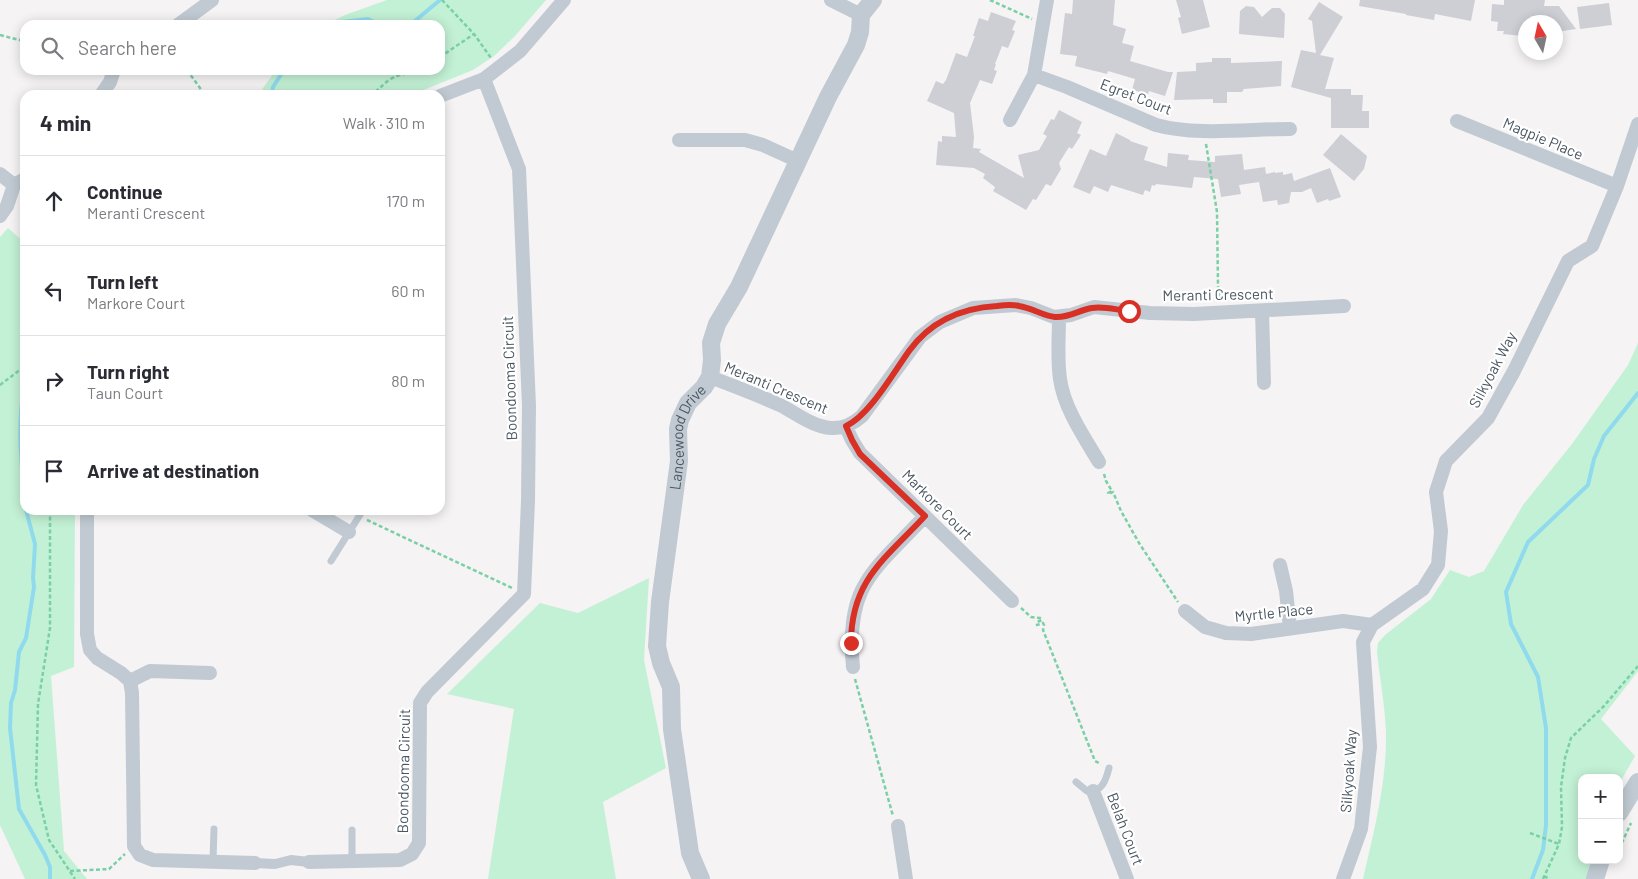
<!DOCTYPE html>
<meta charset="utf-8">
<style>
body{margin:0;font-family:Barlow,sans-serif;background:#f2f2f3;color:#2b2b33}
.controls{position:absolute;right:15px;bottom:15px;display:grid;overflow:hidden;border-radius:10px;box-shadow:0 2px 12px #0003}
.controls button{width:45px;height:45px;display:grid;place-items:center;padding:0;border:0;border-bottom:1px solid #e1e1e2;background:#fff;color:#2b2b33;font:25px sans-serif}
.compass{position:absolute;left:1518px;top:15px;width:45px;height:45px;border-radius:50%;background:#fff;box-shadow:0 2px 12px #0003;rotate:351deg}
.stop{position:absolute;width:15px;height:15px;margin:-11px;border:4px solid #d93025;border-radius:50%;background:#fff}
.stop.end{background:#d93025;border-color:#fff;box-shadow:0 1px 5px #0008}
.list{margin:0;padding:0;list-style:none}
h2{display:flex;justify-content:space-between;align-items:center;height:65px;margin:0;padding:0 20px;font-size:21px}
h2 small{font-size:16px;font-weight:400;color:#7c7c81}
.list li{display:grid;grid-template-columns:32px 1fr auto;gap:15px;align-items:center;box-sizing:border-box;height:90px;padding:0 20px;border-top:1px solid #e1e1e2}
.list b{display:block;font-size:19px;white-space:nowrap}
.list p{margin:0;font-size:16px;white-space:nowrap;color:#7c7c81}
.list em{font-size:16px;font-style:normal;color:#7c7c81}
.icon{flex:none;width:28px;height:28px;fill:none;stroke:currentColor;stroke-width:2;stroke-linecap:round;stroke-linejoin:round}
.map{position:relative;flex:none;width:1638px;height:879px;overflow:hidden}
.search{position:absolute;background:#fff;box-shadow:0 2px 12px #0003;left:20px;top:20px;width:425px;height:55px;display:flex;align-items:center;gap:12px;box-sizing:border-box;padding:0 18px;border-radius:15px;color:#7c7c81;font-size:19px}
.panel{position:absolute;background:#fff;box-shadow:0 2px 12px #0003;left:20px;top:90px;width:425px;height:425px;border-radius:15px}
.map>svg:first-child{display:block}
.green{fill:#c3f1d5}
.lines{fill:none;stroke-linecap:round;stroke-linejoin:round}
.stream{stroke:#90daee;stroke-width:4}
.building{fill:#cdcfd5}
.path{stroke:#7ad0a6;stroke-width:2.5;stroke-dasharray:4 2.5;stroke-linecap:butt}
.service{stroke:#c1cad2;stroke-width:7}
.pedestrian{stroke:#c1cad2;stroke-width:10}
.minor{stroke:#c1cad2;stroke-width:14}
.tertiary{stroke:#c1cad2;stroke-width:18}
.route{stroke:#d93025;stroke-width:6}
.labels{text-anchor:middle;stroke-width:4.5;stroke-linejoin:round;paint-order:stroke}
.street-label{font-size:15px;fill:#4a5661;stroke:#fff}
</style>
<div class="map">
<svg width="1638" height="879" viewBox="0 0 1638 879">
<rect width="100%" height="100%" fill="#f5f3f3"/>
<!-- green -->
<path class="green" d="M387,0H546L515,36L494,56L473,70L411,95H258L276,70H440V25H325L345,15Z
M8,228L25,243V510H75L74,667L51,676L64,851L87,879H25L0,825V237Z
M1638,343V671L1601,719L1635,756L1619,784V778H1582V860H1592L1591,879H1363C1374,831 1387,782 1386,732C1385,706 1380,679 1377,653L1378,643L1385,635L1431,599L1450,570L1469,577L1484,571L1523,505L1572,444L1628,365Z
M649,578L644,660L666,768L603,802L616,879H488L514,709L447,694L540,603L578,613Z"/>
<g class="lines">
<!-- stream -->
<path class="stream" d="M338,25L342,22L368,19L381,25
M410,25L440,0
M272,95L273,87L284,70
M25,380C17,423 21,460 25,503
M26,510L35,544L33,578L34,587L26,638L19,652L15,690L11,703L10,728L19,809L45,855L50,867V879
M1532,879L1543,850L1546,825V728L1538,677L1511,624L1506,592L1528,542L1588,485L1594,459L1604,436L1638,393"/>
</g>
<!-- building -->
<path class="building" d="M1073,0H1115L1113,25L1126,29L1122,43L1134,46L1130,61L1168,72H1173L1165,96L1149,91L1148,94L1132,90L1135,79L1108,71L1107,74L1075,66L1077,56L1060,54L1065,13L1072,14Z
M1176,0H1203L1210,27L1182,34L1178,18L1181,17Z
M1360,0H1475L1471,21L1435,14L1434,20L1406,15V14L1359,6Z
M1504,0H1545L1544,6H1559L1576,29L1556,32V22H1524L1523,36L1503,34L1504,31H1497L1498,22L1491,21L1492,4L1504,5Z
M1319,2L1343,17L1320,55L1334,58L1325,89H1351V95H1363L1362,111H1369V128H1331V98L1291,87L1301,50L1316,53L1312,21L1308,19Z
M1609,3L1612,25L1580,29L1577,7Z
M1246,6L1254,7L1262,17L1272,8H1280L1285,14L1284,38L1239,34L1240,11Z
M991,12L1016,21L1012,30L1015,31L1008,48L1002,46L995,64H996L994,70L997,71L992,84L980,80L970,103L974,137L973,148L981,149L979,152L1024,178L1018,155L1039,150L1047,136L1043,134L1051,119L1054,120L1059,110L1082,122L1077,133L1081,135L1072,149L1069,147L1059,163L1061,169L1051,186L1046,184L1036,200L1033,199L1026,210L993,191L995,187L983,178L985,174L974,168L936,165L938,141L942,142V136L956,137L954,113L927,101L936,81L943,84L946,80L956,53L967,57L975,36H973L979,18L988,21Z
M1212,58H1231V63L1282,61L1281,86L1244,89L1242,92H1227V103H1213V99L1174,100L1177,72L1196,71V63L1212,62Z
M1116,133L1130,140V141L1148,147L1144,160L1167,167L1168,153L1189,155L1188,160L1215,162V156L1242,154L1244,170L1265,167L1266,174L1275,172V173L1283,172V175L1292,173L1294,181L1330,168L1341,197L1329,201L1328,199L1317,203L1311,188L1302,192H1291L1289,203L1278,205L1277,200L1263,202L1259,182L1239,185L1241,194L1221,197L1218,179L1194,177L1192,188L1156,184L1155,186L1152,185L1150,192L1145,190L1143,195L1111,185L1108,192L1094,186L1090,194L1073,187L1090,149L1106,156Z
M1341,134L1367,156L1364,169L1354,181L1323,155Z"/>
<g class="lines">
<!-- path -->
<path class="path" d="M442,0L474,34L491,58
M990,0L1032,19
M0,35L19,40L25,39
M440,57L474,34
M187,70L205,95
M370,95C378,91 382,85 389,80C398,74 409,74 419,70
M420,95L428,92
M1206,144L1217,212L1218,286L1220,300
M0,385L25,366
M1104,474L1106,481L1112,491L1108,493L1109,494L1113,492L1121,511L1139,543L1178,602
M50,510V628L38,704L36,785L49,840L75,879
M367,520L512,588
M1021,608L1031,617L1040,618L1042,620L1037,622V625L1043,623L1044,625L1043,630L1095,761L1101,764
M855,679L893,816
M1530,833L1559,844
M1619,849L1631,823
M70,871L109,869L125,854
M1544,876L1550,879
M1543,879L1559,844L1562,827L1561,787L1565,758L1571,738L1604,706L1638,666"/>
<!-- service -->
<path class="service" d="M331,561L363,510
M1076,782L1087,791C1102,793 1106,780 1109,768
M352,830V862
M213,860L214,829"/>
<!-- pedestrian -->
<path class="pedestrian" d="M255,863L275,864L291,860L309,862"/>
<!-- minor -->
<path class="minor" d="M831,0L861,15
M178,25L212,0
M1034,75L1067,87L1156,125C1196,136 1248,129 1290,129
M101,95L110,82L114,70
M440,96L484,79L520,51L564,0
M1010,120L1034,75L1047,0
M1457,121L1617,186
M679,140H745L763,145L798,161
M0,174L14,185
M0,216L7,206L14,185L25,179
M1262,311L1264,383
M1059,317C1059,337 1057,359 1060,379C1064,408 1084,437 1099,462
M710,377C734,386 758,395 782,406C797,414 814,427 831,428C843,429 853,424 862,416L920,337L940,322L973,308L1016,305L1031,308L1054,317L1071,315L1094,307L1150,313L1194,314L1344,306
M846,427L852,440L860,453L1012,601
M87,510V634L90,650L97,658L121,673L130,681L132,693L134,846L140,855L153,860L255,863
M312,510L349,532
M1280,565L1286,591L1290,628
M1185,611L1205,627L1226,633L1251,634L1343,621L1372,625
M853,667C845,584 874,571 925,516
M130,681L150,671L210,673
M1093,791L1127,879
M898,826L906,879
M309,862L400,860L412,854L419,843L420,703L427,692L524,594L528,501L529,406L519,169L484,79
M1343,879L1361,829L1370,747L1363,642L1372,625L1423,589L1438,565L1441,531L1436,492L1446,461L1488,418L1514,371L1568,261L1592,246L1617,186L1638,124"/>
<!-- tertiary -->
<g class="tertiary">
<path d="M1619,813L1638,782"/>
<path id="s1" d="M701,879L690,853L672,729L671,687L661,663L657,646L660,602L679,461L678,429L680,420L688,403L704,387L710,377L712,360L711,343L717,324L739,287L828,97L856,45L860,32L861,15L873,0"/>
<path d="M1595,879L1601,860"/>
</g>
</g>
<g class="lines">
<!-- route -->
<path class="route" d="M851,643C851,580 886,558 925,516L860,454L852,440L846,426C869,416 894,372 909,351C930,322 961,308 997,306C1004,305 1012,304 1019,306C1032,308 1043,316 1055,317C1069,318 1079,310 1092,308C1104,306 1117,310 1129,311"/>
</g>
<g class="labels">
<!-- street labels -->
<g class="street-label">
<text transform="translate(1136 97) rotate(21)" y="5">Egret Court</text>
<text transform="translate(1543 139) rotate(23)" y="5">Magpie Place</text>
<text transform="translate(1218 295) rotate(-1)" y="5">Meranti Crescent</text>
<text transform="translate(1493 370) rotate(-62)" y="5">Silkyoak Way</text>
<text transform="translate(510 378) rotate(-92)" y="5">Boondooma Circuit</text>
<text transform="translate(776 388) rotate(23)" y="5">Meranti Crescent</text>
<text dy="5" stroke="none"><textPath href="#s1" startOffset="452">Lancewood Drive</textPath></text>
<text transform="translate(937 505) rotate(45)" y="5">Markore Court</text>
<text transform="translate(1274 613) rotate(-6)" y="5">Myrtle Place</text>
<text transform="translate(404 771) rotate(-89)" y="5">Boondooma Circuit</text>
<text transform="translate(1349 771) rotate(-86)" y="5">Silkyoak Way</text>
<text transform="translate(1125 829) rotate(69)" y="5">Belah Court</text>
</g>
</g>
</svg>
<div class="controls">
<button>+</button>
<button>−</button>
</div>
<svg class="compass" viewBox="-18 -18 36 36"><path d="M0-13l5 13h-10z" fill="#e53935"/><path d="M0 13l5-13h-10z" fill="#7c7c81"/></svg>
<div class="stop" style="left:1129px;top:311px"></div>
<div class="stop end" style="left:851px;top:643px"></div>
<div class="search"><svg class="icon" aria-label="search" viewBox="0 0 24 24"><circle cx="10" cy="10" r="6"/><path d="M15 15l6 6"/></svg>Search here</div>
<section class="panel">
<h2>4 min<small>Walk · 310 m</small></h2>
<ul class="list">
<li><svg class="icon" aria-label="ahead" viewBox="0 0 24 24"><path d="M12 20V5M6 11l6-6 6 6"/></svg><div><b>Continue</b><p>Meranti Crescent</p></div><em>170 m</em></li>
<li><svg class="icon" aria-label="left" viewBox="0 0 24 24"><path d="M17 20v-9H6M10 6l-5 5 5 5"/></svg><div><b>Turn left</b><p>Markore Court</p></div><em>60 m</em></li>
<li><svg class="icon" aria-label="right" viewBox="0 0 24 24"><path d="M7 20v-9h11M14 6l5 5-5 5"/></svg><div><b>Turn right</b><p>Taun Court</p></div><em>80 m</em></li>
<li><svg class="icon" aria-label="arrive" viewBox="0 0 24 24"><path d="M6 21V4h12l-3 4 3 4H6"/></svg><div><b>Arrive at destination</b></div></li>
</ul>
</section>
</div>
